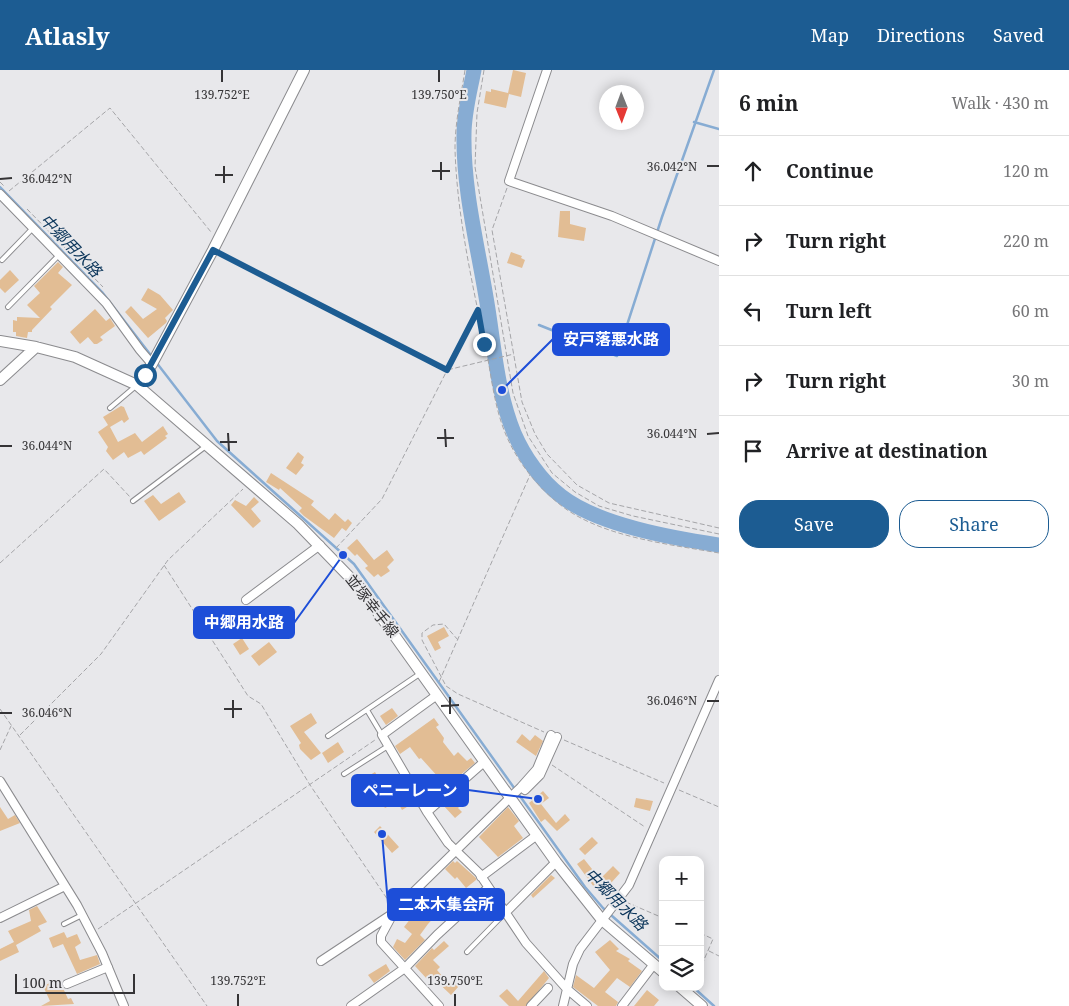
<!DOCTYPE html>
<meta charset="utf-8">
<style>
body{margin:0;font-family:"Noto Serif","Noto Sans JP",serif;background:#f2f2f2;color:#202124}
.controls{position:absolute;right:15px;bottom:15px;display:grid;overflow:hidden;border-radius:10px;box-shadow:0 2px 12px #0003}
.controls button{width:45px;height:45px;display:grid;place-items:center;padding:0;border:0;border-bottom:1px solid #e0e0e0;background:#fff;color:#202124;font:25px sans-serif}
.compass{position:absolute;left:599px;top:15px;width:45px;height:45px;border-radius:50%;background:#fff;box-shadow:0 2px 12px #0003;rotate:179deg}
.scale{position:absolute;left:15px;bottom:12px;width:120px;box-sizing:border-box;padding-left:5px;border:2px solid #353436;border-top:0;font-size:14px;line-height:18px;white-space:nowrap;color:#353436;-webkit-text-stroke:4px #e8e8eb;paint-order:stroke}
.stop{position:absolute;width:15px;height:15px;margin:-11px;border:4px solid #1c5c92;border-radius:50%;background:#fff}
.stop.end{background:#1c5c92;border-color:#fff;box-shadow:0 1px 5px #0008}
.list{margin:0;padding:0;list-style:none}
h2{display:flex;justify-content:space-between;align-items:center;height:65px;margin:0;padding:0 20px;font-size:21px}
h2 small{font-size:16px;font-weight:400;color:#757577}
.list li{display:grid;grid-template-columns:32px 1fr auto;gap:15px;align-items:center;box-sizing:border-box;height:70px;padding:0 20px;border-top:1px solid #e0e0e0}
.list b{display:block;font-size:19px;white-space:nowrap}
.list em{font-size:16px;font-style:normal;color:#757577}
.actions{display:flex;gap:10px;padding:15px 20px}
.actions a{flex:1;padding:11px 0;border:1px solid #1c5c92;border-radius:20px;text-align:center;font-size:18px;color:#1c5c92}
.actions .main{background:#1c5c92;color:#fff}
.icon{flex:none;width:28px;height:28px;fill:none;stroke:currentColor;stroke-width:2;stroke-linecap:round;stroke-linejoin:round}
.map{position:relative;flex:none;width:719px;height:936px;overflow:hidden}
header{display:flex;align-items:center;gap:30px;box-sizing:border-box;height:70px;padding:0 25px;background:#1c5c92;color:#fff}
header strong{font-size:24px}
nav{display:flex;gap:28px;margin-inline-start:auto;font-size:18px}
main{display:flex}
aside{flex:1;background:#fff}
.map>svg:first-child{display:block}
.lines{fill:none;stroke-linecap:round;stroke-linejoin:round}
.stream{stroke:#87acd3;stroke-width:2.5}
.river{stroke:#87acd3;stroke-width:15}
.building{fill:#e2bd94}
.lane-casing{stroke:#8b8b8e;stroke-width:6}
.street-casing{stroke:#8b8b8e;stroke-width:10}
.secondary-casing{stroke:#8b8b8e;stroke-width:12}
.path{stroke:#a5a5a8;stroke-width:1;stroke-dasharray:5 2.5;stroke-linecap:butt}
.lane{stroke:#fff;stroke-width:4}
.street{stroke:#fff;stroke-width:8}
.secondary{stroke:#fff;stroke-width:10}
.route{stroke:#1c5c92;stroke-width:6}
.ticks{fill:none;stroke:#353436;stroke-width:2}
.labels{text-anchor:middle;stroke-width:4;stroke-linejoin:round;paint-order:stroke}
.street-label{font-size:15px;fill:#353436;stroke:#e8e8eb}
.water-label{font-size:16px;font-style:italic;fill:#0b355a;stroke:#e8e8eb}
.ticks-label{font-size:12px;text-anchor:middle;fill:#353436;stroke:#e8e8eb;stroke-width:4;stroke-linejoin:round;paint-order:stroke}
.leader{fill:none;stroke:#1d4ed8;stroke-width:2}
.callout-dot{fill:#1d4ed8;stroke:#e8e8eb;stroke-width:2}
.callout{fill:#1d4ed8;stroke:#1d4ed8;stroke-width:2}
.callout-label{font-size:16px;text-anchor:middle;font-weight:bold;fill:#fff}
</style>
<header>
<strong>Atlasly</strong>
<nav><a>Map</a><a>Directions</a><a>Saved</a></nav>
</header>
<main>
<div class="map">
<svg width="719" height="936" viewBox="0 0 719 936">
<rect width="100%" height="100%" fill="#e8e8eb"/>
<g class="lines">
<!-- stream -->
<path class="stream" d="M694,52L719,59
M0,117L102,222L153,288
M539,255L617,286L662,147L714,0
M156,292L217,371L354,494L585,817L603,838L663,891
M693,917L714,936"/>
<!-- river -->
<path class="river" d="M474,0C470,21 464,43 464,64C463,120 478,177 487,233C494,275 497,322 514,363C524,386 541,411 561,426C598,455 672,468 719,475"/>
</g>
<!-- building -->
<path class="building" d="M513,0L526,3L521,27L509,24L506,38L484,33L486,21L491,22V19L508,23Z
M560,141H570V154L586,158L584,171L558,167Z
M511,182L522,186L521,188L525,190L522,198L507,193Z
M58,192L63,197L58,203L72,215L50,237L52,239L32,260V262H28L27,268L16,266V262H13V250L17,251V247L40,248L27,235L40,223L34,216Z
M10,200L19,210L5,223L0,218V210Z
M148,218L160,225L173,240L165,248L167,251L166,253L148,268L125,242L131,236L143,249L157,239L141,230Z
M95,239L106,251L110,248L115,256L100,267L103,270L97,274H94L88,267L80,274L70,262Z
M121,336L124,337L129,349L124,353L122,350L110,357L118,372L135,363L142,372L163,356L168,364L165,366L167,368L144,385L141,381L128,388L124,382L113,390L106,381L108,377L98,362L108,355L103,347Z
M298,382L304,387L301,393L304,395L296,405L286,398Z
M271,403L314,431L311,435L329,450L335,443L345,452L348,449L352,453L346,461L342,458L334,468L304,446L299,441L302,438L280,418L279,420L266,412Z
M179,422L186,432L159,451L144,431L153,425L161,434Z
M254,427L259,432L251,439L261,451L253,458L231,435L235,430L246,436Z
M357,469L374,490L387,480L394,490L387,497L390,501L381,507L378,504L374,507L365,498L368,496L357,484L355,486L347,478Z
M444,557L449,566L438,572L441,578L435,581L427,566Z
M242,568L249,579L240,585L233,574Z
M269,572L277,582L259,596L251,586Z
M392,638L398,646L386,655L380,646Z
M311,643L317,653L304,662L321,683L311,690L300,679L299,675L301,673L290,656Z
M434,648L439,655L436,657L444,668L443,672L454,686L458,682L467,691L471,688L475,693L436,725L432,721L425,727L418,715L424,709L430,716L439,708L421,688L419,689L410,677L400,684L395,676Z
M522,664L530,671L535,665L543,671L536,686L516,672Z
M338,672L344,682L328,693L322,683Z
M375,702L393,734L385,738L365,708Z
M543,721L549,728L541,734L556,753L565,744L570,750L557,761L545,749L541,752L529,733Z
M409,722L415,732L402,740L396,729Z
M457,723L465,731L458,738L462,742L455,748L443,735Z
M636,728L653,731L650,741L634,737Z
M0,737L8,749L15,745L20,753L0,761Z
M508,737L519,751L514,756L523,768L498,787L479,767Z
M380,756L399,777L392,783L374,762Z
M592,767L598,773L585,785L579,779Z
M584,789L600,809L613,796L620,803L611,813L617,819L609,827L597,814L594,817L577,794Z
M453,791L455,793L457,791L476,808V810L466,818L457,807L455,809L445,799Z
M551,805L555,808L533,828L531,825Z
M445,824L451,829L428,854L420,865L425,870L405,890L393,877L397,869L405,873L412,864L404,857L411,848L414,850L425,837L419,832L423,827L427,830L430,827L433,829L435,826L439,830Z
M37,836L47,852L38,856L41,861L16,875L19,882L0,891V879L14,872L8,861L31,851L29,840Z
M64,862L67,868L77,864L81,873L75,877L80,890L97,885L100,894L77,904L63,874L53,878L49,868Z
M610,870L619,879L616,881L630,889L628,891L642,901L630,917L617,908L605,922L618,932L616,936H598L573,917L576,905L594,918L610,900L595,882Z
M444,871L449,876L433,890L440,897L437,900L450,915L454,911L459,916L451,925L430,905L427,909L415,896L432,878L434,880Z
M386,894L390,901L374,913L368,905Z
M544,901L549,908L526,936H509L499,926L507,919L518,931Z
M59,909L68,929L71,928L74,934L41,936L50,931L43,916Z
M647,920L659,930L654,936H634Z"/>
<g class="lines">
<defs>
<path id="lane" d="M2,190L33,158
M8,237L59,185
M110,338L137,315
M133,431L206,376
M367,640L382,665
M328,666L421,603
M344,704L388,676
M64,854L82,845
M467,882L505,843"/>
<path id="street" d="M547,0L509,111L612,146L719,191
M0,124L106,233L140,280L152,294
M246,530L320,475
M437,625L382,665L427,742L448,773L479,803L526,873L567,919L587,936
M0,711L77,835L102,883L124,936
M521,717L525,720L540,705L557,667
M427,742L484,692
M481,807L537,765
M505,843L556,792
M0,848L65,816
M321,891L392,844
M67,914L108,897
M351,936L405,898L437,865L488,818
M439,936L381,872V866L395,840L521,717L537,699L551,665
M531,936L548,918
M563,936L573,894L580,879L629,815L719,610
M622,936L654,894"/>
<path id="secondary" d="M0,271L36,277L75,287L137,315L298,454L362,520L556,792L602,850L663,902
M0,310L36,277
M137,315L152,294L213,180L304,0
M680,917L702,936"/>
</defs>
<!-- lane casing -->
<use href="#lane" class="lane-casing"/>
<!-- street casing -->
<use href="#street" class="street-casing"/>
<!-- secondary casing -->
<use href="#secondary" class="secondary-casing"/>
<!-- path -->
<path class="path" d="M465,0C461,26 455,52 455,79C457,147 473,217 487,284C492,311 495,339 506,365C517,391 536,415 558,433C599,467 668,474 719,483
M484,0L477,43L475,97L513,323L528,366L552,403L575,422L599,436L633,446L719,464
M0,112L5,117
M507,118L492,160L522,332L535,364L547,384L577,415L609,433L719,458
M9,121L110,38L211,162
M27,139L103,217
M221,184L447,300L514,284
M336,478L382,429L477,241
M0,493L104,399L130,427
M164,495L248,626L261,634L310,715L390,833
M458,570L444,554L433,555L422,563V570L446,616L458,624L544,662
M439,612L530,405
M0,639L207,936
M20,665L101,584L168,490L243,419
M564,670L664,713
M0,680L11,656
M552,695L645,757
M679,720L719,737
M626,832L663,848
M98,859L375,670
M700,863L713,869L700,899
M709,881L719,886"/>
<!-- lane -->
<use href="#lane" class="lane"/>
<!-- street -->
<use href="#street" class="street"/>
<!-- secondary -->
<use href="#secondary" class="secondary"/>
</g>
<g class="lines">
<!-- route -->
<path class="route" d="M145,305L213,180L447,300L478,240L484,274"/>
</g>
<!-- ticks -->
<path class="ticks" d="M222,0V12M439,0V12M441,92V110M224,96V113M707,96H719M432,101H450M215,105H233M0,109L12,108M445,359L446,377M228,363L229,381M707,364L719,363M437,368H454M220,372H237M0,376H12M450,627V644M233,630V648M707,631H719M441,636L459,635M224,639H242M0,643H12M238,924V936M455,924V936"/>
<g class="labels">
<!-- street labels -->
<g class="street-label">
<text transform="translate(372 536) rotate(52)" y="5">並塚幸手線</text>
</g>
<!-- water labels -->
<g class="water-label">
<text transform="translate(71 175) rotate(46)" y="6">中郷用水路</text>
<text transform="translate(616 829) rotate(45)" y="6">中郷用水路</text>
</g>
</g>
<g class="ticks-label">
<text x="222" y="29">139.752°E</text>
<text x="439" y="29">139.750°E</text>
<text x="672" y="101">36.042°N</text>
<text x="47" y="113">36.042°N</text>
<text x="672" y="368">36.044°N</text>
<text x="47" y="380">36.044°N</text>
<text x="672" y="635">36.046°N</text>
<text x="47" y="647">36.046°N</text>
<text x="238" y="915">139.752°E</text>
<text x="455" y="915">139.750°E</text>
</g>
<!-- callouts -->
<path class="leader" d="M502 320L553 269M343 485L294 553M538 729L468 720M382 764L388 834"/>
<g class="callout-dot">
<circle cx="502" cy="320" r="5"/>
<circle cx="343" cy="485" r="5"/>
<circle cx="538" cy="729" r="5"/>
<circle cx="382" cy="764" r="5"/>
</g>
<g class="callout">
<rect x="553" y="254" width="116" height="31" rx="5"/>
<rect x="194" y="537" width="100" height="31" rx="5"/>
<rect x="352" y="705" width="116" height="31" rx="5"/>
<rect x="388" y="819" width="116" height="31" rx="5"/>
</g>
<g class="callout-label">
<text x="611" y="275">安戸落悪水路</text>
<text x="244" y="558">中郷用水路</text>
<text x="410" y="726">ペニーレーン</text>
<text x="446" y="840">二本木集会所</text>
</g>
</svg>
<div class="controls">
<button>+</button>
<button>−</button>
<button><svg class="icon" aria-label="layers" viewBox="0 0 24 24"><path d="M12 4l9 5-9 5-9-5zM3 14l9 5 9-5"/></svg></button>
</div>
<svg class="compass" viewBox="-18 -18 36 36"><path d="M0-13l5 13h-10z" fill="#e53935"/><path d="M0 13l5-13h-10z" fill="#757577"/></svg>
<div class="scale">100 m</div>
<div class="stop" style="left:145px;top:305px"></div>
<div class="stop end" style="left:484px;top:274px"></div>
</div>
<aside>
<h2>6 min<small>Walk · 430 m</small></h2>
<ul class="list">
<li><svg class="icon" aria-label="ahead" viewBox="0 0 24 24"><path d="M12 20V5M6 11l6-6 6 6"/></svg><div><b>Continue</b></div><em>120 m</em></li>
<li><svg class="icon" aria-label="right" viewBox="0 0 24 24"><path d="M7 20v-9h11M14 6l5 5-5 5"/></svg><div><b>Turn right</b></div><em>220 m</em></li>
<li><svg class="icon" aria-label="left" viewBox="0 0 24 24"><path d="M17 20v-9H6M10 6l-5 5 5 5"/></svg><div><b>Turn left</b></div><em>60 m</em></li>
<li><svg class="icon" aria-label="right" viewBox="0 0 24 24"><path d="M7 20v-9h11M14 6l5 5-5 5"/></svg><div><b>Turn right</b></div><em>30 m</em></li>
<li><svg class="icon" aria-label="arrive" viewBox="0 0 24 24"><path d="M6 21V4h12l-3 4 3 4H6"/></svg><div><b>Arrive at destination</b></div></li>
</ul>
<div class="actions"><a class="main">Save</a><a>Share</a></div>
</aside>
</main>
